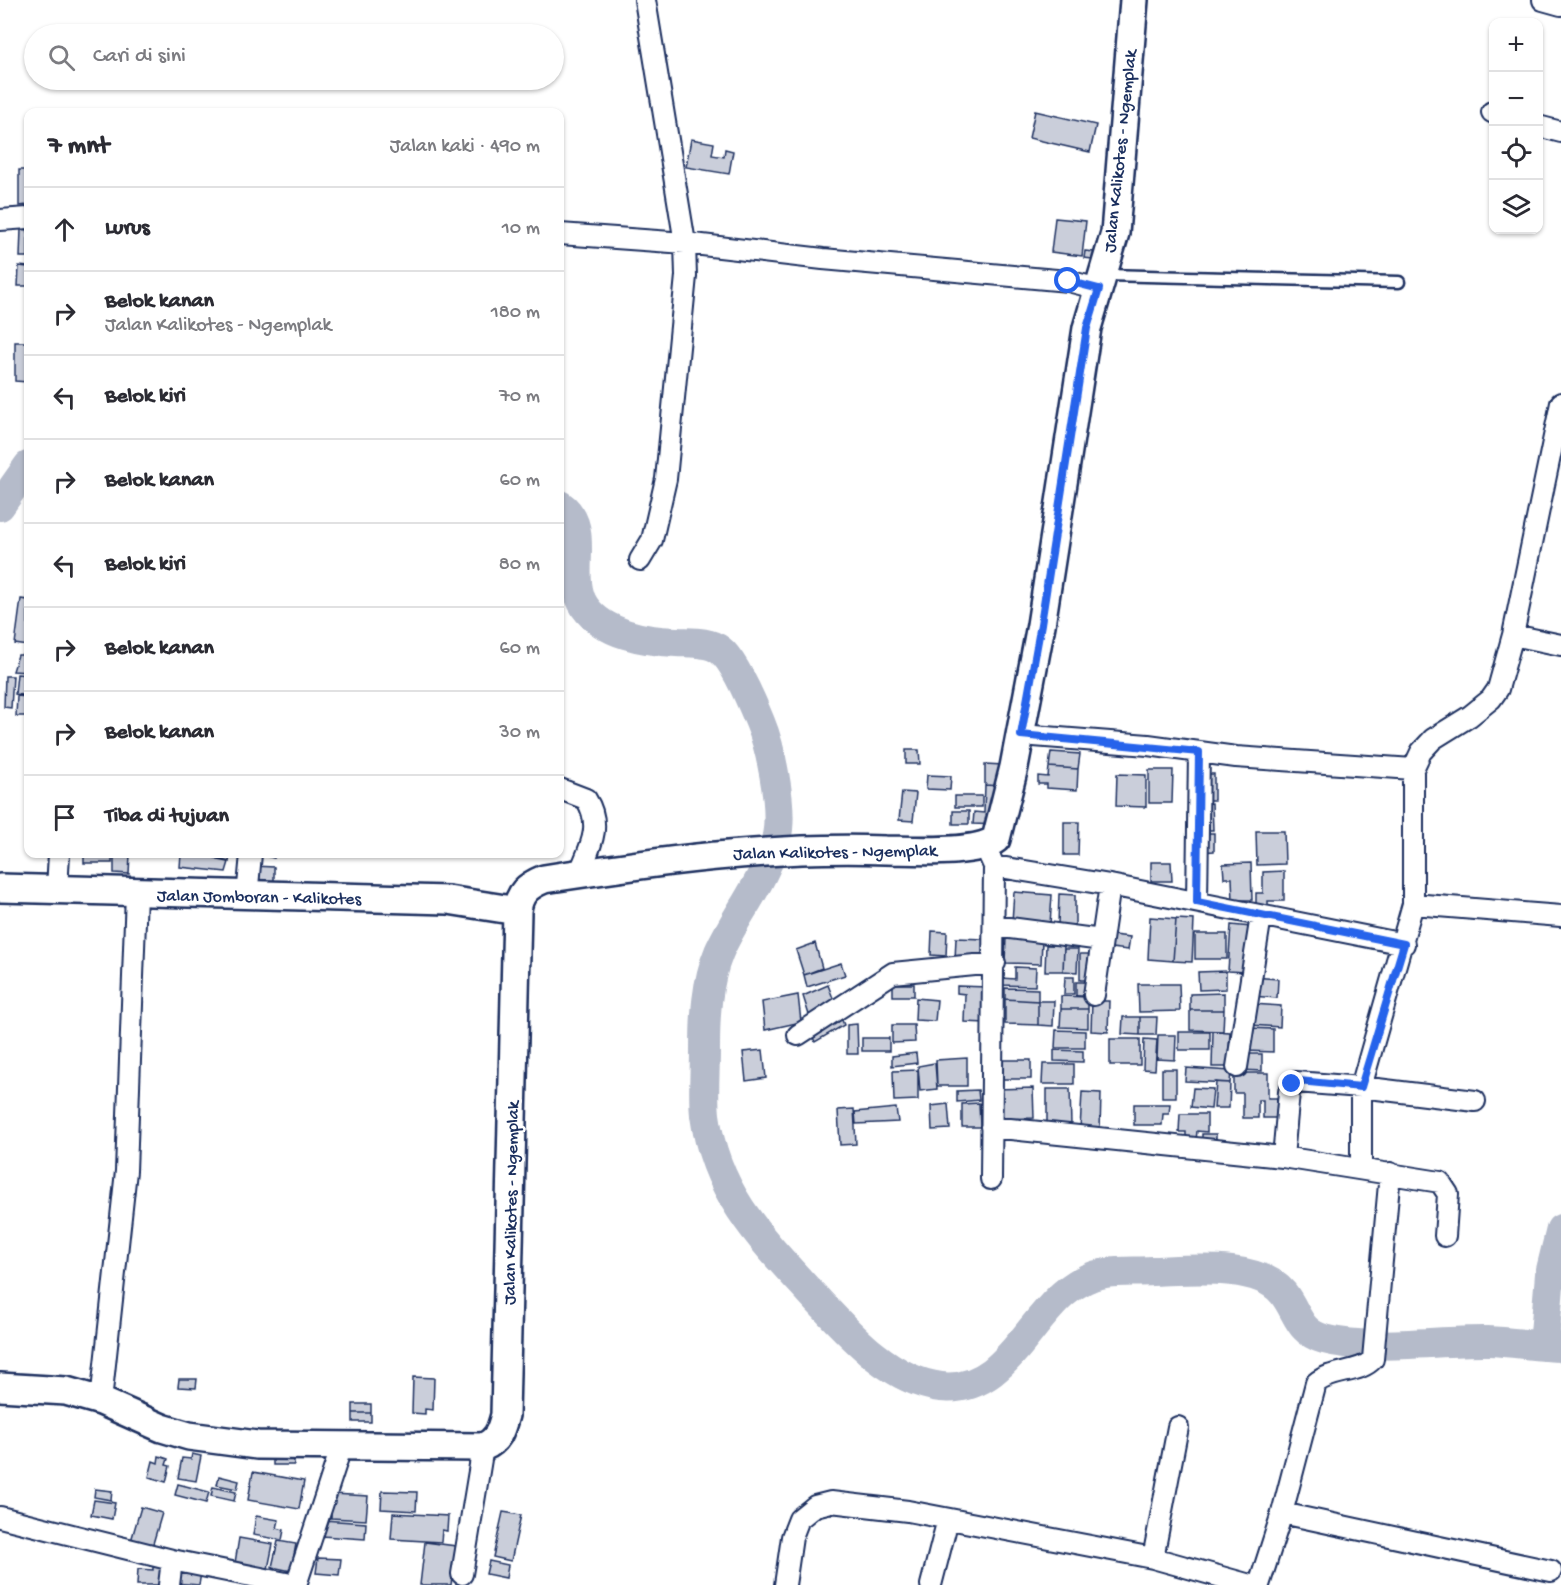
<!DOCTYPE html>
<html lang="id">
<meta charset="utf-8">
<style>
body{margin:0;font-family:"Gochi Hand",sans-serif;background:#f2f2f3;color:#2b2b33}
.controls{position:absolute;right:18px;top:18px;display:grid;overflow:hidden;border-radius:12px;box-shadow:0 2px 4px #0004}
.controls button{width:54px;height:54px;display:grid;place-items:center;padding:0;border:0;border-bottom:2px solid #e1e1e2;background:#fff;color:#2b2b33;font:30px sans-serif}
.stop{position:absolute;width:18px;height:18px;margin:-14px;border:4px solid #2563eb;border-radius:50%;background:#fff}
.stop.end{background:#2563eb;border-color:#fff;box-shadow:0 2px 6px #0008}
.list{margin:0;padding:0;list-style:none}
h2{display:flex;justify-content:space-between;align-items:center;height:78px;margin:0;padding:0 24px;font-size:26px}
h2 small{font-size:20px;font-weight:400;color:#7c7c81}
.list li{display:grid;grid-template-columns:39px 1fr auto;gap:18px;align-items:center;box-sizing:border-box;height:84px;padding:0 24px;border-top:2px solid #e1e1e2}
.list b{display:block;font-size:22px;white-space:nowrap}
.list p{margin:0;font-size:20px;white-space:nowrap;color:#7c7c81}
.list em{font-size:20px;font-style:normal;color:#7c7c81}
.icon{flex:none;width:33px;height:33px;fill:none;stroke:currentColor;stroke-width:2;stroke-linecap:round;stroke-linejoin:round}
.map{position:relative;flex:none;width:1561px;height:1585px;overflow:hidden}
.search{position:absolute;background:#fff;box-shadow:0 2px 4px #0004;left:24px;top:24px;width:540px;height:66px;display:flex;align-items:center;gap:15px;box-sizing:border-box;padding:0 21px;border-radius:33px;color:#7c7c81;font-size:22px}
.panel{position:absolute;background:#fff;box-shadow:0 2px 4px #0004;left:24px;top:108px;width:540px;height:750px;border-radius:12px}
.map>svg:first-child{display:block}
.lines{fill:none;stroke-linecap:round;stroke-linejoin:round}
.river{stroke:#b5bbca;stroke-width:30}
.building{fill:#caceda;stroke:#1b2f5e;stroke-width:1.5}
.lane-casing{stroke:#1b2f5e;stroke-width:15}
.street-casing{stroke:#1b2f5e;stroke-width:24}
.secondary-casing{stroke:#1b2f5e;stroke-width:32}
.lane{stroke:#fff;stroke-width:10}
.street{stroke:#fff;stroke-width:20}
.secondary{stroke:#fff;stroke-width:27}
.route{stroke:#2563eb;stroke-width:8}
.labels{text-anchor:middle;stroke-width:5;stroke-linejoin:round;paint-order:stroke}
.street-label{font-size:18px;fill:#1b2f5e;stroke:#fff}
</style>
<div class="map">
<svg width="1561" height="1585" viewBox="0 0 1561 1585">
<rect width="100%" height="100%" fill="#fff"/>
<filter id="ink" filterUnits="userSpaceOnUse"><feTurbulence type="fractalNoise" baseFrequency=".0167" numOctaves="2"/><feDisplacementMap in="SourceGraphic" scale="12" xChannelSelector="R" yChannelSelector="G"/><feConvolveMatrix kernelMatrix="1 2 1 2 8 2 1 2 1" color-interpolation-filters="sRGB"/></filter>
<g filter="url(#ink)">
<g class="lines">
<!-- river -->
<path class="river" d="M560,505C593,528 564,576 585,607C604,634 645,641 676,642C690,643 708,641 720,650C734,660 753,705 760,722C771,748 781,801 778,829C777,841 772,854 767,864C754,895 732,922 719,952C706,983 705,1018 705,1051C705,1072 703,1094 705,1115C715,1192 760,1238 810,1292C844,1328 888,1381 941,1387C1019,1395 1034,1283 1106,1273C1121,1271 1137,1272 1152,1271C1188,1270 1258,1262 1283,1293C1298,1312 1298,1332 1324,1339C1368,1351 1440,1340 1488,1341C1512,1342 1537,1346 1561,1347
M0,506L28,466
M1544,1346L1550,1274L1561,1229"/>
</g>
<!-- building -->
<path class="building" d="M1035,111L1096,125L1090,152L1029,138Z
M691,139L714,143L712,155L724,157L725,149L733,151L729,174L686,167Z
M19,170H28V205L19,206Z
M1055,218L1086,221L1082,256L1051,252Z
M21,229L28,230V257H20Z
M1085,251L1103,253L1102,260L1084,258Z
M19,266L28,267V286H18Z
M15,342H28V382L15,381Z
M21,599L28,600V646L15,644Z
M18,655H28V672L13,671Z
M17,674L28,675V696L15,694Z
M5,676H13L11,708L4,707Z
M17,696L28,697V716H16Z
M906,750H919L920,764H906Z
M1051,752L1080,754L1078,769L1049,767Z
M985,764L1003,765L1001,786L985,785Z
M1049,767L1078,769L1077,790L1047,788V784H1038V776L1048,777Z
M1149,770H1173L1172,803H1149Z
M1117,774L1146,775V807L1116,806Z
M1199,774H1214V800H1199Z
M927,775L951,776L950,790L926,789Z
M985,785L1001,786L999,825L973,824L974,812L984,813Z
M902,792L916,793L913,821L899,820Z
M955,796H982V807H955Z
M1212,803L1213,830H1199L1198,804Z
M953,811H969V824H953Z
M1064,822H1079L1078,855H1064Z
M1256,831H1284L1285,864L1257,865Z
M1200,833H1214V851L1201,852Z
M84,854H112V863H84Z
M114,854H130L129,874L114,873Z
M181,854H215V858L229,862L226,872L180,867Z
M220,854H230L229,862L218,860Z
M258,854H275L274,858Z
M1151,862H1171L1172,881H1151Z
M1251,863L1252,900H1233L1232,878H1224L1223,864Z
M253,866L274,867V888H252Z
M1284,871V901H1268V907H1256V893H1263V872Z
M1014,892L1052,895L1050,924L1012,922Z
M1059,894L1075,895V925H1058Z
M1150,917L1176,919L1173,961L1148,959Z
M1176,919L1194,920L1192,962L1173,961Z
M1231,925L1251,927L1246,972L1228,971Z
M932,931L947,932L946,956L931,955Z
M1104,934L1130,937L1128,950L1103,947Z
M1195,934H1227V959H1195Z
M956,938L984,939L983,961L955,960Z
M1006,938L1042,940L1041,964L1005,963Z
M815,943L822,968L804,975L796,950Z
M1046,945H1064L1063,971H1045Z
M1064,949H1078L1077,972L1063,971Z
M1080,954H1094L1093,980H1080Z
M841,963L845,975L807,987L804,975Z
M1015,967L1036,968L1035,986L1001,985V978L1015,979Z
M1226,971V989L1199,990L1198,972Z
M1065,977H1074V994H1064Z
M1253,977L1278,979L1277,998L1252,996Z
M1076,982H1089V996H1076Z
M893,984H914V996H893Z
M1138,984H1179L1180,1011L1139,1012Z
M828,985L836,1006L810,1018L803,996Z
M957,986L988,987L986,1023L964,1022L965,994L957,993Z
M1005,988L1038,989V1001L1005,999Z
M1224,993V1010H1190V994Z
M798,995L801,1022L765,1030L762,1002Z
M1061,996L1088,997V1009H1061Z
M916,998L937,1000L935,1021L915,1020Z
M1005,999L1038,1001V1025L1005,1024Z
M1038,1001H1054L1053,1026L1038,1025Z
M1092,1001H1109L1108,1032L1091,1031Z
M1252,1004L1281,1006L1280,1027L1251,1025Z
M1061,1009H1088V1028L1060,1027Z
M1190,1010H1224L1223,1031L1190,1030Z
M839,1013L844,1025L815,1042L810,1030Z
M1123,1017H1140V1035L1122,1034Z
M1140,1017H1157L1156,1035H1140Z
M857,1024L858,1054H847V1025Z
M892,1025H914L915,1042L892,1043Z
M1248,1028L1273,1029V1052L1247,1051Z
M1056,1030L1085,1031V1048H1055Z
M1213,1031L1230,1032L1228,1067H1212Z
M1179,1032H1210V1050H1179Z
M1158,1035H1176L1175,1060L1157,1059Z
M862,1038H889V1051H862Z
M1110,1039H1140V1065H1110Z
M1144,1039L1157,1040L1155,1070L1143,1069Z
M763,1050L766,1078L746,1081L743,1052Z
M1054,1050L1083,1051V1062L1054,1061Z
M916,1053L917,1063L892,1066V1056Z
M1241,1054H1262V1071L1241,1070Z
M967,1058V1086H937L936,1060Z
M996,1060H1031V1079H996Z
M935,1063L937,1089L920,1091L918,1066Z
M1043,1064H1074V1084H1042Z
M1186,1068L1231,1071L1230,1083L1185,1081Z
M1162,1069H1176V1097H1162Z
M918,1070V1100L894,1101L893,1071Z
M1234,1073H1268V1098H1277L1276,1118H1263V1100H1258V1118H1243V1093H1234Z
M1216,1082L1230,1083L1229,1108H1214Z
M1033,1088L1034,1118L997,1119L996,1089Z
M1193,1088L1213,1089L1211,1109L1191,1107Z
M1047,1089H1070L1071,1125H1047Z
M978,1090L979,1100L957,1102V1091Z
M1082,1092L1101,1093L1100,1131L1080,1130Z
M979,1103L980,1127H962V1104Z
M948,1104L950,1129L932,1130L931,1106Z
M1134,1104H1170L1169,1114H1163L1162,1125H1134Z
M896,1108L898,1122L856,1124L855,1112Z
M854,1109L856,1144L840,1145L838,1110Z
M1180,1114H1207V1132L1197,1131L1196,1140H1186V1132H1179Z
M1202,1134H1216V1148H1202Z
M413,1377L434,1378L433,1410L425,1409V1414L412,1413Z
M179,1379H197L196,1388L178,1387Z
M353,1404H371V1413H353Z
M353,1413H371V1422H353Z
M273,1450H294V1465H273Z
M192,1454L201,1456L196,1481L178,1478L182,1458L191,1459Z
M159,1456L168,1459L166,1465L170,1466L166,1482L149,1477L153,1461L158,1463Z
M253,1472L304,1481L299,1509L248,1500Z
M219,1476L239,1481L237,1489L217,1485Z
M178,1484L209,1492L206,1503L175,1495Z
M213,1487L236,1492L234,1501L211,1496Z
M95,1489L112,1491L111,1500L94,1497Z
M382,1491L417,1492L416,1511L381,1509Z
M333,1494L368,1496L366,1520L331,1518V1511L326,1510Z
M94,1500L115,1503L112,1519L91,1515Z
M141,1507L162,1513L152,1547L131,1541Z
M503,1512L521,1515L511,1561L493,1557Z
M393,1513L448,1516L447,1531L442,1530L441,1542L391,1539Z
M256,1516L279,1520L277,1528L284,1530L282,1540L253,1535Z
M323,1520L366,1523L365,1539L322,1536Z
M239,1538L273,1544L268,1569L235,1563Z
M278,1541L296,1544L291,1571L272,1567Z
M425,1542L456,1546L451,1585H420Z
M318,1558L341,1559L339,1575L316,1573Z
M489,1561L508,1565L506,1578L486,1574Z
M153,1566H165L164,1585H137L138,1569L153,1570Z
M176,1570L201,1573L199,1585L174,1583Z"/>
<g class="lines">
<defs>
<path id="lane" d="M1105,275L1399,282"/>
<path id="street" d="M1543,0L1561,5
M1492,112L1494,113
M1538,126L1561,132
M0,220L28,218
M560,234L685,243L823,259L1068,281L1099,289
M640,560L652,540L666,479L686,276L685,243L645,0
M1513,635L1561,645
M1021,735L1148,745L1236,757L1413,769
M560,789L586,799C603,826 590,847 579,874
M989,855L994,866L991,1179
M994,866L1110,885L1404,944
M57,890L59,854
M247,897L251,854
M1197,902L1199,752
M1413,904L1561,916
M994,926L1102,940
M1094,995L1110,885
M798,1035L893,973L995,963
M1237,1067L1261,916
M991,1127L1283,1157L1440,1182L1448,1194L1445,1236
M1283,1157L1289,1092L1296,1082L1361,1087L1475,1101
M1361,1168V1087L1413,904V769L1421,752L1433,739L1470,716L1491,699L1498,689L1513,635L1561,403
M101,1401L126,1171L136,893
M1282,1513L1316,1383C1332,1369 1360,1374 1373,1359L1390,1173
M0,1517L172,1560L296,1585
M1153,1558L1178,1427
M462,1574L483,1447
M169,1585L172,1560
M296,1585L342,1445
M785,1585L792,1537L799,1519L815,1506L831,1502L908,1511L1153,1558L1250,1585
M931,1585L948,1519
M1259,1585L1282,1513L1551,1571"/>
<path id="secondary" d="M0,888L448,900L517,911
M0,1387L66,1391L101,1401L162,1428L189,1436L257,1445L483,1447C498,1441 501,1430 505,1415L517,911C519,893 527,886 544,879C659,861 768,846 885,850C911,850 976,855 996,839L1014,767L1041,625L1087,328L1115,233L1134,0"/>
</defs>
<!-- lane casing -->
<use href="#lane" class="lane-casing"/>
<!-- street casing -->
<use href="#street" class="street-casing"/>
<!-- secondary casing -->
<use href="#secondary" class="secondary-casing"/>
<!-- lane -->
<use href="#lane" class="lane"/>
<!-- street -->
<use href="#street" class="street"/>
<!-- secondary -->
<use href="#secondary" class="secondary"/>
</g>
</g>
<g class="lines" filter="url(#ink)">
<!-- route -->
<path class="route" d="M1068,281L1099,289L1087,328L1041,624L1021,735L1199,752L1197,902L1404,944L1361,1087L1299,1081L1292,1084"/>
</g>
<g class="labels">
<!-- street labels -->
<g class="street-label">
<text transform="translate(1119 151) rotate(-84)" y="6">Jalan Kalikotes - Ngemplak</text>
<text transform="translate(835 851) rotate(-1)" y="6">Jalan Kalikotes - Ngemplak</text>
<text transform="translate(259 896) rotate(1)" y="6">Jalan Jomboran - Kalikotes</text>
<text transform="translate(510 1203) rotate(-89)" y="6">Jalan Kalikotes - Ngemplak</text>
</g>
</g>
</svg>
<div class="controls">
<button>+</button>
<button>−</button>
<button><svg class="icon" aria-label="locate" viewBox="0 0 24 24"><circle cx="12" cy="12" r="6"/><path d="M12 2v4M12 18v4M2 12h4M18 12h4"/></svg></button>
<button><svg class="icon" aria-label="layers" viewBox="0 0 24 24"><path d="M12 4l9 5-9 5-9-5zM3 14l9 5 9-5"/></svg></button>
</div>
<div class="stop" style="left:1068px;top:281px"></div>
<div class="stop end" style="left:1292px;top:1084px"></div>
<div class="search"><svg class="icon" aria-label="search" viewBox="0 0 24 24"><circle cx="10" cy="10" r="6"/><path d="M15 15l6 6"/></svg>Cari di sini</div>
<section class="panel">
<h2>7 mnt<small>Jalan kaki · 490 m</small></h2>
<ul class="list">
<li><svg class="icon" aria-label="ahead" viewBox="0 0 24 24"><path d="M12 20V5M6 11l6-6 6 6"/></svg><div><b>Lurus</b></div><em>10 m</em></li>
<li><svg class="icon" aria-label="right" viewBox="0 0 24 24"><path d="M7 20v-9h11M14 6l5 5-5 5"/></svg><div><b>Belok kanan</b><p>Jalan Kalikotes - Ngemplak</p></div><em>180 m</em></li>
<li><svg class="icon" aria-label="left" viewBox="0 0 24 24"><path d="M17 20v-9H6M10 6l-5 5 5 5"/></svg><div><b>Belok kiri</b></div><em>70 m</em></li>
<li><svg class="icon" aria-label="right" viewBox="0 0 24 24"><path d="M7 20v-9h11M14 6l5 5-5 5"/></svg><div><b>Belok kanan</b></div><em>60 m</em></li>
<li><svg class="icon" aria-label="left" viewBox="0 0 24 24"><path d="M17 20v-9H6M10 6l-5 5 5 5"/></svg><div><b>Belok kiri</b></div><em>80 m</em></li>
<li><svg class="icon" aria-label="right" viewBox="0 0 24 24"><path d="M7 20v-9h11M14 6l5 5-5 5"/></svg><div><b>Belok kanan</b></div><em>60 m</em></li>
<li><svg class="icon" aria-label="right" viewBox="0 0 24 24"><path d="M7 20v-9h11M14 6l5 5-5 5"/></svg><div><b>Belok kanan</b></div><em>30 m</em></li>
<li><svg class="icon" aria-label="arrive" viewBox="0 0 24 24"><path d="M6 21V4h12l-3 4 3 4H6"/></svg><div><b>Tiba di tujuan</b></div></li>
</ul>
</section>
</div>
